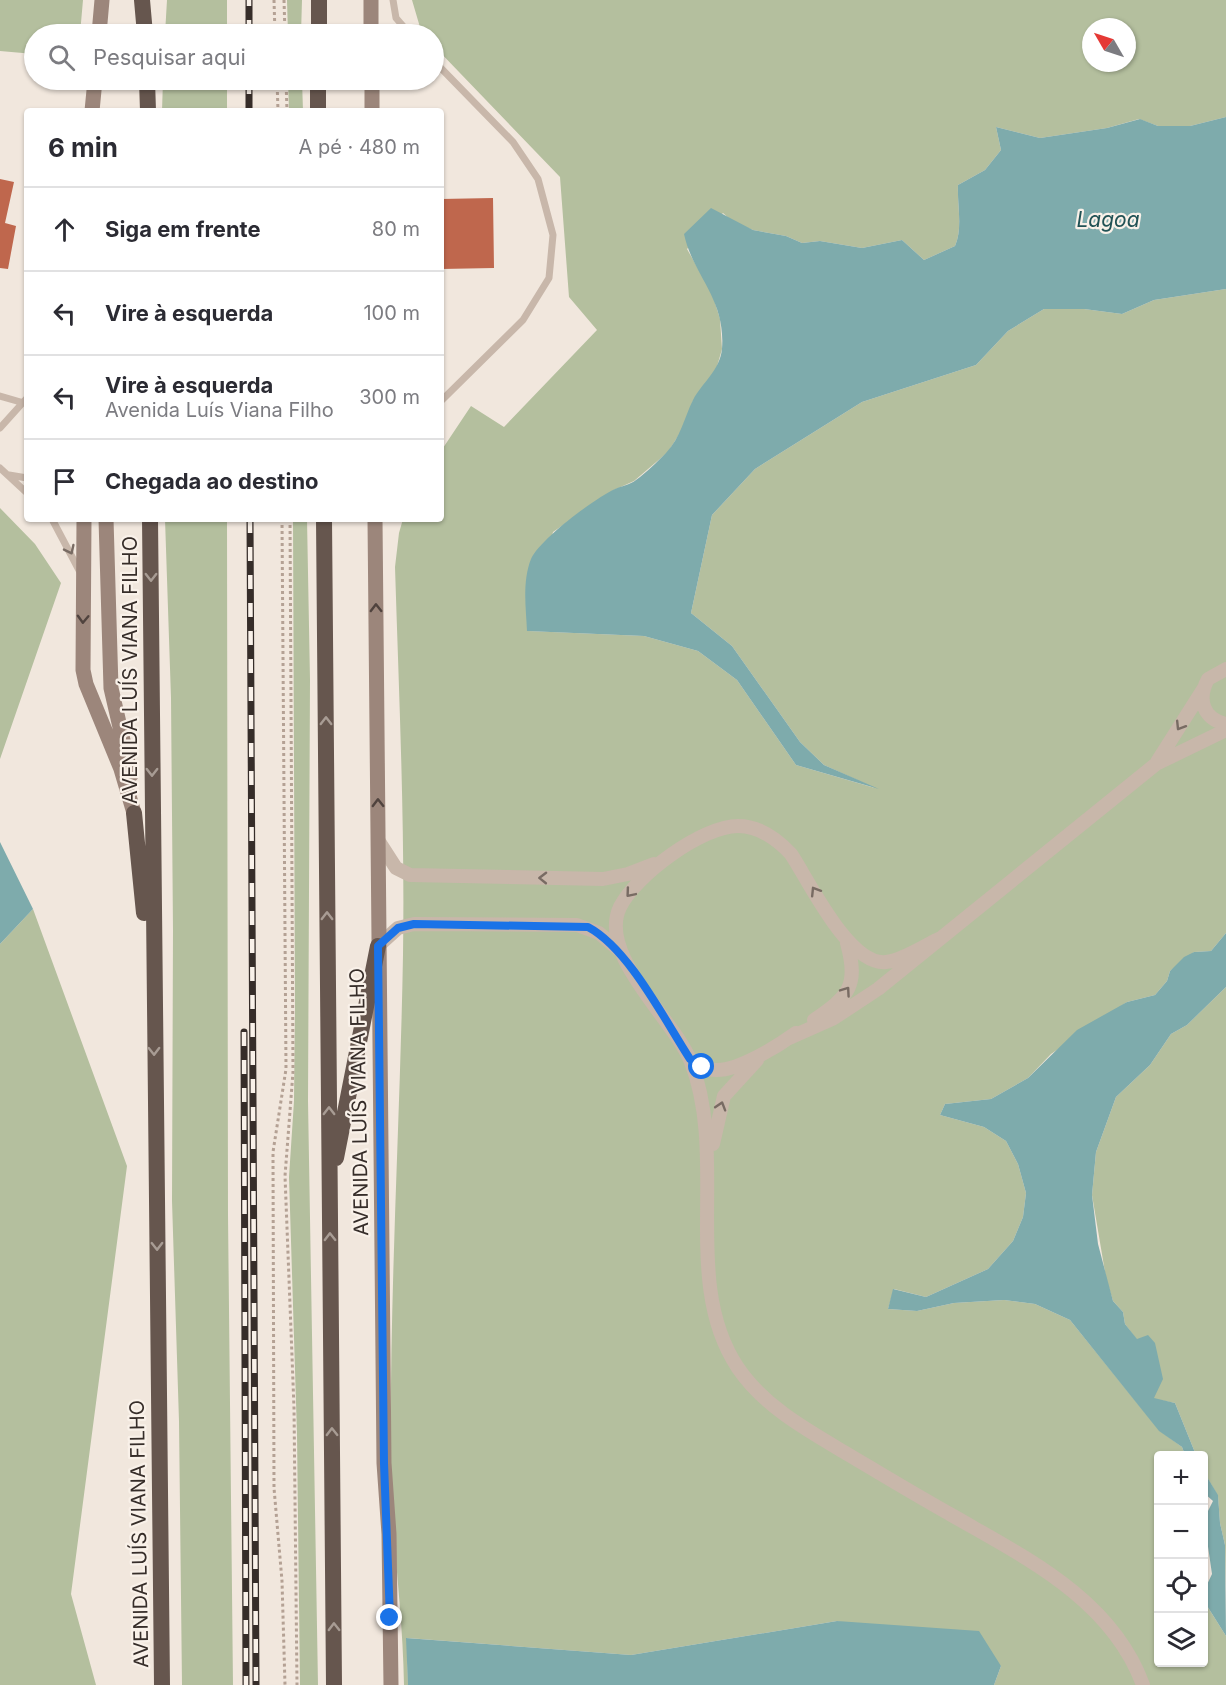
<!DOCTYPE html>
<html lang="pt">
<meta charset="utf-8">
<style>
body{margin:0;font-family:Inter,sans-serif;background:#f2f2f3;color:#2b2b33}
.controls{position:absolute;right:18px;bottom:18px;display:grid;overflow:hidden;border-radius:6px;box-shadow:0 2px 4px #0004}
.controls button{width:54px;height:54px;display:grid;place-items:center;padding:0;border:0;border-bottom:2px solid #e1e1e2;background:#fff;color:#2b2b33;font:30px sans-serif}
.compass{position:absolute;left:1082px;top:18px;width:54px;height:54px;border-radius:50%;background:#fff;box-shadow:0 2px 4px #0004;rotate:309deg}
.stop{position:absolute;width:18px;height:18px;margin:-14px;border:4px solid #1a73e8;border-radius:50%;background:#fff}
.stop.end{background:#1a73e8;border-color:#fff;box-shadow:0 2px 6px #0008}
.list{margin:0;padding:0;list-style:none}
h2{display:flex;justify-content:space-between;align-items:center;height:78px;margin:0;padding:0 24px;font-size:26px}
h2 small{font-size:20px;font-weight:400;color:#7c7c81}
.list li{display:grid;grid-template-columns:39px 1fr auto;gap:18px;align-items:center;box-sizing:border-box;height:84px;padding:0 24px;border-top:2px solid #e1e1e2}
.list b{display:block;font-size:22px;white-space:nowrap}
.list p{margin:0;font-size:20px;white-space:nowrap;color:#7c7c81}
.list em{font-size:20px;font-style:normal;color:#7c7c81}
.icon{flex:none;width:33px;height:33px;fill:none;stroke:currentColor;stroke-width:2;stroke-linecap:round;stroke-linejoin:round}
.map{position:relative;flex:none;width:1226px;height:1685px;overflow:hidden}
.search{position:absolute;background:#fff;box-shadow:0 2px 4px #0004;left:24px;top:24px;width:420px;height:66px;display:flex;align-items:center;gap:15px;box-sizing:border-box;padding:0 21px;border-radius:33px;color:#7c7c81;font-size:22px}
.panel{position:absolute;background:#fff;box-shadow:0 2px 4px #0004;left:24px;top:108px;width:420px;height:414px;border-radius:6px}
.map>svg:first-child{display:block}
.green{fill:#b4bf9e;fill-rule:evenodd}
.water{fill:#7eabac}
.building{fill:#bf674d}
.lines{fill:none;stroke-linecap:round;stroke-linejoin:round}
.path{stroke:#b4a194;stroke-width:3;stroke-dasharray:3 3;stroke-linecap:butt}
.service{stroke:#c8b7aa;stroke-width:7}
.minor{stroke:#c8b7aa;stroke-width:14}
.secondary{stroke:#9c867b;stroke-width:15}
.trunk{stroke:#66564e;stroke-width:16}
.rail-casing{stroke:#362d29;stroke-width:7}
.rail{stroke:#f9f1e9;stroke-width:4.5;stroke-dasharray:14;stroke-linecap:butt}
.oneway{stroke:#786b63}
.oneway2{stroke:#a89c94}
.oneway3{stroke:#50433e}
.route{stroke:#1a73e8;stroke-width:8}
.labels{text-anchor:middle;stroke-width:4.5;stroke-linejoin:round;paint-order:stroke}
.street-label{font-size:20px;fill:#362d29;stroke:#f9f1e9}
.water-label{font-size:21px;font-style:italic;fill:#215255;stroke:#f9f1e9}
</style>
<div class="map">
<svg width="1226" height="1685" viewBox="0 0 1226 1685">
<rect width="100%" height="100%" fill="#f1e7dd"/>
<!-- green -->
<path class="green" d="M0,0H83L80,34H34V54L0,51Z
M167,0H227V34H165Z
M287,0H302L301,34H288Z
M412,0H1226V117L1190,126H1158L1139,119L1107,128L1040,138L996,127L1001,150L985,170L958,185C957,205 963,228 955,246L924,260L902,240L862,248L820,241L802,243L786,236L753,230L733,222L723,213L687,249L712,293L720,319L722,349L716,370L693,401L685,425L668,452L634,481L614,490L553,532L528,631L644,636L698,651L737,680L796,765L875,788L824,765L800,742L732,646L691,613L712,515L755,469L862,402L976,365L1008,331L1044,309H1084L1122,314L1154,300L1226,289V933L1211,951L1194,952L1170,971L1167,981L1155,995L1127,1002L1051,1054L1028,1078L991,1099L945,1104L940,1115L984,1127L1006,1141L1018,1164L1026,1193L1023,1217L1013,1241L988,1269L926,1297L894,1289L888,1309L917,1311L954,1303L1004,1300L1035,1304L1070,1320L1159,1430L1182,1447L1185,1455L1158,1456V1662H1204V1601L1226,1636V1685H994L1001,1666L837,1621L631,1655L407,1638L408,1685H404C403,1613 392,1542 391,1472C389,1299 400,1127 403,955C405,825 399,696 395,567L399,533L403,519H441V451L471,406L504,427L597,330L569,297L560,177L434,46V34H422ZM1091,27H1127V63H1091Z
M163,80H227V111H162Z
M288,80H302L303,111H289Z
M0,508L35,544L61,583L0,759Z
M165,519H227L228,1215L233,1685H182L179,1421L172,1201L173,930L171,698Z
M293,519H307L310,680L308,1101L318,1685H300L297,1434L289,1177L294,1101L295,1008Z
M33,909L127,1166L71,1594L96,1685H0V944Z
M1226,987V1586L1225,1545L1220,1523L1218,1496L1204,1472V1456L1196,1455L1175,1403L1154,1399L1137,1340L1125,1324L1123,1312L1113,1301L1106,1278L1092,1195L1096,1152L1116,1097L1150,1065L1171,1034L1187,1025Z"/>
<!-- water -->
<path class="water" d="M1226,117V289L1154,300L1122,314L1084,309H1044L1008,331L976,365L862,402L755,469L712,515L691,613L732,646L800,742L824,765L879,789L796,765L737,680L698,651L644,636L527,631C526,608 522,582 531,559C540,539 594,499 615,489C621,486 630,485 636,480C646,473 657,462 666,453C681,437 684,418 693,400C702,383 720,370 722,349C726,298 693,276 684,234L711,208L753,230L786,236L802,243L820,241L862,248L902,240L924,260L955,246C963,228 957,205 958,185L985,170L1001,150L996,127L1040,138L1107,128L1140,119L1158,126H1190Z
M0,842L33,909L0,944Z
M1226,933V987L1187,1025L1171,1034L1150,1065L1116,1097L1096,1152L1092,1195L1098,1244L1113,1301L1123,1312L1125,1324L1137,1339L1148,1335L1155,1343L1163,1379L1154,1398L1175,1403L1196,1455H1185L1182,1447L1159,1431L1070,1320L1035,1304L1004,1300L954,1303L917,1311L888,1309L893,1289L926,1297L988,1269L1013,1241L1023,1217L1026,1193L1018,1164L1006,1141L984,1127L940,1115L945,1104L991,1099L1028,1078L1077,1030L1127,1002L1155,995L1167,981L1170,971L1184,957L1194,952L1211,951Z
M1204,1472L1218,1495L1220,1523L1225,1545L1226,1636L1204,1601V1591L1212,1574L1204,1519L1213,1501L1204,1493Z
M837,1621L979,1631L1001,1666L994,1685H408L406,1638L631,1655Z"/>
<!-- building -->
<path class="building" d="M0,179L14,182L5,223L16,226L8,269L0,268Z
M493,198L494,268L441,269V199Z"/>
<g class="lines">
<!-- path -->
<path class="path" d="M274,0L275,34
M284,0L285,34
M277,80L278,111
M286,80L287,111
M282,519L286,1069L273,1152L274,1488L282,1581L285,1685
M290,519L293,1072L285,1176L294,1408L297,1685"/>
<!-- service -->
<path class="service" d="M393,0L396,18L410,34
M434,61L513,142L538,179L553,235L549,278L523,320L441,401
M0,396L24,403
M0,428L27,398
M0,468L27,493
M9,475L27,478
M52,519L80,572"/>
<!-- minor -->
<path class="minor" d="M1226,669L1208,679C1197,699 1203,719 1226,724
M1157,762L1204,688
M378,840L396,868L410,875L603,879L628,874L654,864
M941,938C925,945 904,960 886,962C849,966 809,881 791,854C777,839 759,826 738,826C702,826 636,875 620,907C597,955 674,1019 691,1062C729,1160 680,1282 738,1368C764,1406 805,1429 844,1452C881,1474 917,1496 955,1517C1028,1559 1112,1600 1143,1685
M378,946L398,928L414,924L577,925L599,933L619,950
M814,1020C849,996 859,986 847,943
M789,1038L834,1018L878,989L1156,764L1226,730
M690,1059C698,1065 705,1070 716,1070C738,1071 778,1046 796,1033
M713,1144L724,1096L757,1060"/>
<!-- secondary -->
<path class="secondary" d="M371,0V34
M99,34L102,0
M372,80V111
M92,111L95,80
M84,519L83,670L86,684L121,769L134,813
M106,519L111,688L131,775
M375,519L384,1463L389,1534L391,1685"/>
<!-- trunk -->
<path class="trunk" d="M142,0L145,34
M319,34V0
M147,80L148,111
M318,111V80
M150,519L162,1685
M324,519L334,1685
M134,813L144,913
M336,1158L378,946"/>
<defs>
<path id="rail" d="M249,34V0
M249,80V111
M250,519L256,1685
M244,1032L246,1685"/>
</defs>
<!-- rail casing -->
<use href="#rail" class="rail-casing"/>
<!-- rail -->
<use href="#rail" class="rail"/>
</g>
<!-- one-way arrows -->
<defs><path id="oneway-chevron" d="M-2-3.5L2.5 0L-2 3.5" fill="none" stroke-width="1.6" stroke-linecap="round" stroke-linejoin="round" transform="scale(1.5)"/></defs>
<g class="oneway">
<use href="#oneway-chevron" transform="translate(70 550) rotate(64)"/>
<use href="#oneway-chevron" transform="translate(1180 726) rotate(122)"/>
<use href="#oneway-chevron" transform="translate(543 878) rotate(-179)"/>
<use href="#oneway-chevron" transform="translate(815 891) rotate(-122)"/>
<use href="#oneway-chevron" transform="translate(630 893) rotate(130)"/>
<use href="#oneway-chevron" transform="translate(846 991) rotate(-55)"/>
<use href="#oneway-chevron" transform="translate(721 1106) rotate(-73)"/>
</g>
<g class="oneway2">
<use href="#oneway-chevron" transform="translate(151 577) rotate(90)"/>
<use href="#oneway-chevron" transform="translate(326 721) rotate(-90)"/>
<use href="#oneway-chevron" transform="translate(152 772) rotate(90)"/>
<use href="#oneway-chevron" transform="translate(327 916) rotate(-90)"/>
<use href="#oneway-chevron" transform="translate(154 1051) rotate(89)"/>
<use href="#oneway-chevron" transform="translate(329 1111) rotate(-90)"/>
<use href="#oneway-chevron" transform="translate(330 1237) rotate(-91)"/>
<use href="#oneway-chevron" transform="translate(157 1246) rotate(89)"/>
<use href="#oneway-chevron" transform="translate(332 1432) rotate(-91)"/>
<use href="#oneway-chevron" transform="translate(334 1627) rotate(-91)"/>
</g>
<g class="oneway3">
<use href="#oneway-chevron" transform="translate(376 608) rotate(-91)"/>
<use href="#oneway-chevron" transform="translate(83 619) rotate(92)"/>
<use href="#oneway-chevron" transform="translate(378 803) rotate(-91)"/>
</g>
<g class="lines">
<!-- route -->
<path class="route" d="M390,1618L384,1463L378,946L398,928L414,924L588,927C629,949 664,1019 690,1059L702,1067"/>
</g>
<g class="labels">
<!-- street labels -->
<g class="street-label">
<text transform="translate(130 670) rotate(-90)" y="7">AVENIDA LUÍS VIANA FILHO</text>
<text transform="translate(359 1102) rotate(-91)" y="7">AVENIDA LUÍS VIANA FILHO</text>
<text transform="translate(139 1534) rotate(-91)" y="7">AVENIDA LUÍS VIANA FILHO</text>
</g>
<!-- water labels -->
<g class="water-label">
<text x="1108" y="227">Lagoa</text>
</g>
</g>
</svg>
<div class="controls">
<button>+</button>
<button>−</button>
<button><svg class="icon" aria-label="locate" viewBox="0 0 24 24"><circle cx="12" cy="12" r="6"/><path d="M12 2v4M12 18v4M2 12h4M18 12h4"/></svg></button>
<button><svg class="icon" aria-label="layers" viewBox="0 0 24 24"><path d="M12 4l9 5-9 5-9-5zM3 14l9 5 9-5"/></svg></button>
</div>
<svg class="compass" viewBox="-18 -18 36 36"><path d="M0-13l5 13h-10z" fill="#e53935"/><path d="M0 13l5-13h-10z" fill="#7c7c81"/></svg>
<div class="stop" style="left:702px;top:1067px"></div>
<div class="stop end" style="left:390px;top:1618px"></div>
<div class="search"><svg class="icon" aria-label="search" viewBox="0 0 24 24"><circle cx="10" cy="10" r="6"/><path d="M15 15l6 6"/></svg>Pesquisar aqui</div>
<section class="panel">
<h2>6 min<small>A pé · 480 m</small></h2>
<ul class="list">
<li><svg class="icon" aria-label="ahead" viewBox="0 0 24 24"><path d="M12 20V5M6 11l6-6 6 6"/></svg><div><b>Siga em frente</b></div><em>80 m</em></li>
<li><svg class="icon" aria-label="left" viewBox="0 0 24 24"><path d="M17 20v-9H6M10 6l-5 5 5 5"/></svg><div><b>Vire à esquerda</b></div><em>100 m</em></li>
<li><svg class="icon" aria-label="left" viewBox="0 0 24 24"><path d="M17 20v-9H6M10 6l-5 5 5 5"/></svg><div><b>Vire à esquerda</b><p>Avenida Luís Viana Filho</p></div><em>300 m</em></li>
<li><svg class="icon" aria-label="arrive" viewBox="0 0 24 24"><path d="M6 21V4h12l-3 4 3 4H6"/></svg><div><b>Chegada ao destino</b></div></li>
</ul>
</section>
</div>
